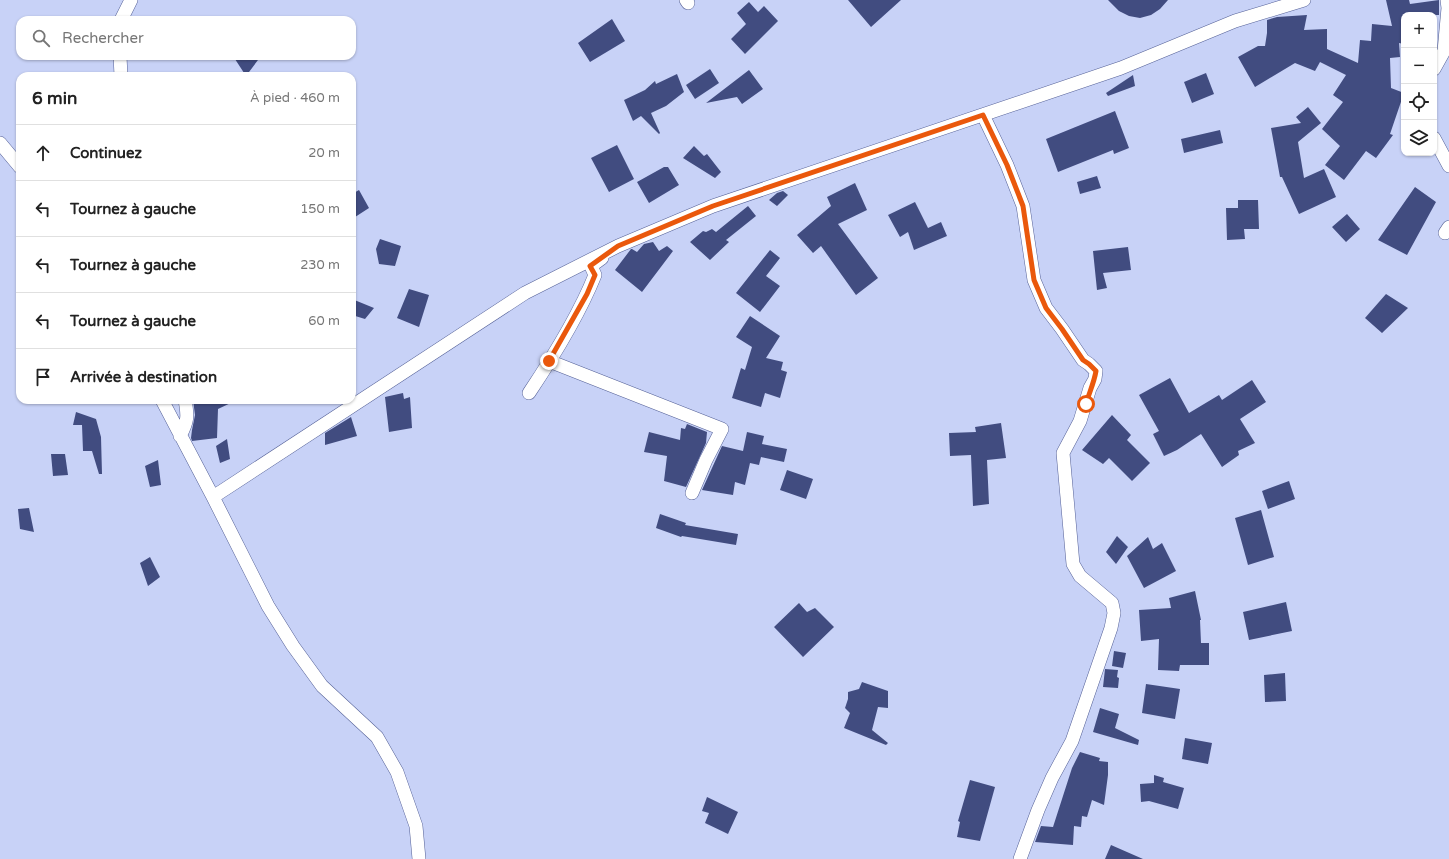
<!DOCTYPE html>
<html lang="fr">
<meta charset="utf-8">
<style>
body{margin:0;font-family:"Varela Round",sans-serif;background:#f2f2f2;color:#222}
.controls{position:absolute;right:12px;top:12px;display:grid;overflow:hidden;border-radius:8px;box-shadow:0 1px 3px #0004}
.controls button{width:36px;height:36px;display:grid;place-items:center;padding:0;border:0;border-bottom:1px solid #e0e0e0;background:#fff;color:#222;font:20px sans-serif}
.stop{position:absolute;width:12px;height:12px;margin:-9px;border:3px solid #ea580c;border-radius:50%;background:#fff}
.stop.end{background:#ea580c;border-color:#fff;box-shadow:0 1px 4px #0008}
.list{margin:0;padding:0;list-style:none}
h2{display:flex;justify-content:space-between;align-items:center;height:52px;margin:0;padding:0 16px;font-size:17px}
h2 small{font-size:13px;font-weight:400;color:#767676}
.list li{display:grid;grid-template-columns:26px 1fr auto;gap:12px;align-items:center;box-sizing:border-box;height:56px;padding:0 16px;border-top:1px solid #e0e0e0}
.list b{display:block;font-size:15px;white-space:nowrap}
.list em{font-size:13px;font-style:normal;color:#767676}
.icon{flex:none;width:22px;height:22px;fill:none;stroke:currentColor;stroke-width:2;stroke-linecap:round;stroke-linejoin:round}
.map{position:relative;flex:none;width:1449px;height:859px;overflow:hidden}
.search{position:absolute;background:#fff;box-shadow:0 1px 3px #0004;left:16px;top:16px;width:340px;height:44px;display:flex;align-items:center;gap:10px;box-sizing:border-box;padding:0 14px;border-radius:12px;color:#767676;font-size:15px}
.panel{position:absolute;background:#fff;box-shadow:0 1px 3px #0004;left:16px;top:72px;width:340px;height:332px;border-radius:12px}
.map>svg:first-child{display:block}
.building{fill:#414c80}
.lines{fill:none;stroke-linecap:round;stroke-linejoin:round}
.minor-casing{stroke:#556197;stroke-width:14}
.minor{stroke:#fff;stroke-width:13}
.route{stroke:#ea580c;stroke-width:5}
</style>
<div class="map">
<svg width="1449" height="859" viewBox="0 0 1449 859">
<rect width="100%" height="100%" fill="#c8d2f7"/>
<!-- building -->
<path class="building" d="M848,0H901L871,27Z
M1108,0H1168L1160,9L1151,15L1140,18L1129,16L1119,11Z
M1386,0H1409L1410,4L1439,0V15H1404V44L1399,43L1400,57L1390,58L1391,88L1404,93L1390,134L1393,135L1376,158L1366,151L1344,180L1325,165L1340,146L1322,129L1343,102L1333,95L1346,75L1320,62L1315,71L1295,63L1255,87L1238,57L1258,46H1265L1267,33V20L1277,17L1307,15L1304,30L1327,29V49L1358,63L1360,40L1371,41L1372,24L1392,26Z
M749,2L758,12L764,6L778,21L745,54L731,39L746,24L737,13Z
M612,19L625,41L590,62L578,43Z
M233,56H261L246,76Z
M710,69L719,83L695,99L686,85Z
M749,70L763,89L742,104L737,97L706,103Z
M1206,73L1214,94L1192,103L1184,82Z
M677,74L684,92L666,106L651,113L660,133L659,134L641,116L633,121L624,100L645,90L655,81L656,84Z
M1133,75L1135,86L1108,96L1106,93Z
M1308,107L1321,123L1298,142L1304,178L1324,169L1336,197L1299,214L1282,177H1280L1271,128L1301,123L1296,117Z
M1115,111L1129,148L1114,154L1113,150L1058,172L1046,139Z
M1220,130L1223,143L1184,153L1181,139Z
M617,145L634,179L609,192L591,158Z
M694,146L704,156L707,154L721,172L715,178L683,158Z
M664,167H668L679,185L649,203L637,182Z
M1097,176L1101,188L1080,194L1077,182Z
M855,183L867,210L838,224L878,278L856,295L821,246L813,253L797,235L831,206L827,197Z
M1415,187L1436,202L1407,255L1378,240Z
M359,190L369,208L352,219V194Z
M783,191L788,195L777,206L769,200L777,193Z
M1238,200H1258L1259,229H1244L1245,239L1227,240L1226,208H1238Z
M915,202L928,228L941,222L947,236L914,250L908,232L900,237L888,215Z
M748,206L756,216L726,240L729,242L710,260L690,242L703,231L706,232L712,229L716,232Z
M1347,214L1360,229L1346,242L1332,227Z
M380,239L401,246L395,266L379,264L376,249Z
M653,242L659,251L667,246L673,251L642,292L615,270L631,249H632L637,252L644,244Z
M1128,247L1131,270L1103,273L1107,288L1097,290L1093,251Z
M770,250L780,258L766,276L780,286L760,312L736,293Z
M409,289L429,295L419,327L397,318Z
M1386,294L1408,308L1382,333L1365,318Z
M352,299L374,308L365,319L352,315Z
M750,316L780,336L766,358L783,362L781,370L787,372L780,398L765,393L761,407L732,398L741,368L745,370L752,347L736,337Z
M1170,378L1189,413L1219,395L1222,400L1252,380L1266,402L1240,419L1255,443L1238,451L1239,455L1222,467L1201,434L1177,450L1164,456L1153,434L1159,431L1139,395Z
M403,393L404,399L410,397L412,428L389,432L385,397Z
M193,400H237L218,409L217,438L192,441L191,438L192,430L195,415Z
M76,412L96,419L101,437L102,474H99L92,451H83L82,425H73Z
M1112,415L1131,435L1127,440L1150,463L1132,481L1109,458L1103,464L1082,450Z
M351,417L357,436L325,445V433Z
M1001,423L1006,458L987,460L989,504L973,506L971,455L950,456L949,433L976,432L975,427Z
M687,424L707,432L706,443L686,487L664,481L667,456L644,452L649,432L680,440L681,428L685,429Z
M747,432L764,436L762,444L787,449L784,462L761,457L759,465L750,463L745,485L735,482L733,495L702,490L722,446L743,451Z
M227,439L230,459L220,463L216,446Z
M51,454H65L68,475L53,476Z
M158,460L161,485L150,487L145,466Z
M787,470L813,479L806,499L780,490Z
M1289,481L1295,499L1268,509L1262,491Z
M29,508L34,532L20,529L18,509Z
M1261,510L1274,557L1248,565L1235,518Z
M660,514L686,523L685,525L738,534L736,545L682,536L681,537L656,528Z
M1117,536L1128,547L1116,564L1106,552Z
M1148,537L1153,549L1162,543L1176,571L1144,588L1127,556Z
M150,557L160,577L148,586L140,563Z
M1195,591L1201,620H1200L1201,643H1209V665H1180L1179,671L1158,670L1159,639L1141,641L1139,610L1171,608L1169,598Z
M1286,602L1292,631L1249,640L1243,612Z
M799,603L807,612L815,608L834,627L803,657L774,627Z
M1114,651L1126,653L1123,668L1112,666Z
M1105,669L1118,670L1117,677L1119,678L1118,688L1103,687Z
M1285,673L1286,701L1265,702L1264,675Z
M862,682L888,691V708L878,707L872,730L888,743L886,745L844,728L850,713L845,708L848,699V692L859,689Z
M1146,684L1180,689L1175,719L1142,713Z
M1100,708L1119,714L1115,728L1139,740L1138,745L1093,732Z
M1185,738L1212,743L1208,764L1182,759Z
M1080,752L1100,758L1099,761L1108,762V775L1104,805L1092,800L1087,817L1082,816L1081,827L1074,826L1073,845L1035,842L1041,826L1053,827L1072,768Z
M1154,775L1164,778L1163,782L1184,788L1178,809L1149,801L1141,802L1140,784L1154,783Z
M970,780L995,787L980,841L957,837L960,822L958,821Z
M707,797L738,812L728,834L705,823L709,813L702,811Z
M1111,845L1143,859H1105Z"/>
<g class="lines">
<defs>
<path id="minor" d="M686,0L688,3
M121,20L131,0
M120,56L121,76
M1434,69L1444,51L1448,8L1447,0
M983,115L1007,165L1023,206L1034,280L1046,308L1062,329L1083,360L1089,364L1096,371L1095,379L1090,388L1080,421L1063,453L1073,564L1080,576L1112,603L1114,613L1111,628L1072,741L1052,778L1038,810L1020,859
M1434,138L1449,166
M0,143L20,167
M1445,233L1449,227
M549,361L722,429L706,460L692,493
M529,393C553,357 579,315 595,275L591,266L602,258
M162,400L213,497L268,606L293,646L322,686L377,737L397,772L416,826L419,859
M180,436C188,421 188,416 185,400
M213,497L525,293L618,246L713,206L1121,68L1235,21L1304,0"/>
</defs>
<!-- minor casing -->
<use href="#minor" class="minor-casing"/>
<!-- minor -->
<use href="#minor" class="minor"/>
</g>
<g class="lines">
<!-- route -->
<path class="route" d="M549,361L587,294L595,275L590,266L618,246L713,206L983,115L1007,165L1023,206L1034,280L1046,308L1062,329L1083,360L1089,364L1096,371C1094,383 1089,393 1086,404"/>
</g>
</svg>
<div class="controls">
<button>+</button>
<button>−</button>
<button><svg class="icon" aria-label="locate" viewBox="0 0 24 24"><circle cx="12" cy="12" r="6"/><path d="M12 2v4M12 18v4M2 12h4M18 12h4"/></svg></button>
<button><svg class="icon" aria-label="layers" viewBox="0 0 24 24"><path d="M12 4l9 5-9 5-9-5zM3 14l9 5 9-5"/></svg></button>
</div>
<div class="stop" style="left:1086px;top:404px"></div>
<div class="stop end" style="left:549px;top:361px"></div>
<div class="search"><svg class="icon" aria-label="search" viewBox="0 0 24 24"><circle cx="10" cy="10" r="6"/><path d="M15 15l6 6"/></svg>Rechercher</div>
<section class="panel">
<h2>6 min<small>À pied · 460 m</small></h2>
<ul class="list">
<li><svg class="icon" aria-label="ahead" viewBox="0 0 24 24"><path d="M12 20V5M6 11l6-6 6 6"/></svg><div><b>Continuez</b></div><em>20 m</em></li>
<li><svg class="icon" aria-label="left" viewBox="0 0 24 24"><path d="M17 20v-9H6M10 6l-5 5 5 5"/></svg><div><b>Tournez à gauche</b></div><em>150 m</em></li>
<li><svg class="icon" aria-label="left" viewBox="0 0 24 24"><path d="M17 20v-9H6M10 6l-5 5 5 5"/></svg><div><b>Tournez à gauche</b></div><em>230 m</em></li>
<li><svg class="icon" aria-label="left" viewBox="0 0 24 24"><path d="M17 20v-9H6M10 6l-5 5 5 5"/></svg><div><b>Tournez à gauche</b></div><em>60 m</em></li>
<li><svg class="icon" aria-label="arrive" viewBox="0 0 24 24"><path d="M6 21V4h12l-3 4 3 4H6"/></svg><div><b>Arrivée à destination</b></div></li>
</ul>
</section>
</div>
